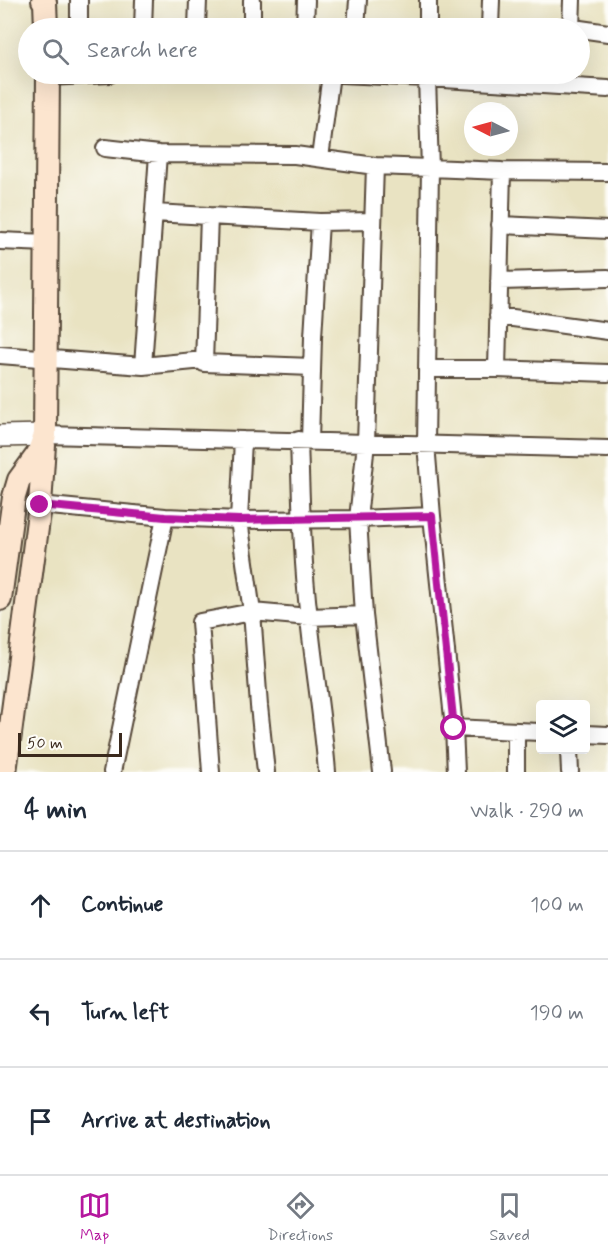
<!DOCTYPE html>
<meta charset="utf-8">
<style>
body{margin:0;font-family:Mynerve,sans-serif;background:#f6f6f7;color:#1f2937}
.controls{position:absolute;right:18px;bottom:18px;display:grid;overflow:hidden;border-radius:6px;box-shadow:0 6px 24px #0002}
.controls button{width:54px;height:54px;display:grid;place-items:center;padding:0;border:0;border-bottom:2px solid #e0e1e3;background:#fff;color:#1f2937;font:30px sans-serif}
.compass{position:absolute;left:464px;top:102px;width:54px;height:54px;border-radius:50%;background:#fff;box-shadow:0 6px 24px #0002;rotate:276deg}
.scale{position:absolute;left:18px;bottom:15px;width:104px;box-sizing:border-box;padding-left:6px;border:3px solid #3b2a1e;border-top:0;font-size:16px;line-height:21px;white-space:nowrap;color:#3b2a1e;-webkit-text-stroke:4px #fdfcf7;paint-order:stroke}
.stop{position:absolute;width:18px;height:18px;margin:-14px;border:4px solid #b5179e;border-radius:50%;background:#fff}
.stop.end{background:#b5179e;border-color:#fff;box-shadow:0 2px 6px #0008}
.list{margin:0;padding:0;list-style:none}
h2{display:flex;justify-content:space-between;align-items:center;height:78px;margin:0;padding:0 24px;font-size:26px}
h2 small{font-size:20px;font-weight:400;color:#747a83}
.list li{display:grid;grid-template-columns:39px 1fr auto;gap:18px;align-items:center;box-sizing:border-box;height:108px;padding:0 24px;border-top:2px solid #e0e1e3}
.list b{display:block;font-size:22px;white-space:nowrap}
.list em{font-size:20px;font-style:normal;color:#747a83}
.icon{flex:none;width:33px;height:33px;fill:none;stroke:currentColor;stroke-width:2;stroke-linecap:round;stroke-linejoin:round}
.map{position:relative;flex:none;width:608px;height:772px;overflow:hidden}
.search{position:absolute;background:#fff;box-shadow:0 6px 24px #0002;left:18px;right:18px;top:18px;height:66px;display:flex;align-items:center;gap:15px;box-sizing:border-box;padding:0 21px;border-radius:33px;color:#747a83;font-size:22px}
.sheet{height:402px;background:#fff}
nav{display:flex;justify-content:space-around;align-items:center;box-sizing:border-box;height:84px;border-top:2px solid #e0e1e3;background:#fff;font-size:16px;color:#747a83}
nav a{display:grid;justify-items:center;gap:3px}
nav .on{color:#b5179e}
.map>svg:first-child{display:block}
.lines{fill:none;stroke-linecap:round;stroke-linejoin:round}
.minor-casing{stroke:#554637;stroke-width:20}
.tertiary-casing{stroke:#554637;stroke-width:24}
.secondary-casing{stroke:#554637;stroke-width:26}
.minor{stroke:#fff;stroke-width:16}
.tertiary{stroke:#fff;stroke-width:21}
.secondary{stroke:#fce5cf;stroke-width:22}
.route{stroke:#b5179e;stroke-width:8}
</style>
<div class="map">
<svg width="608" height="772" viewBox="0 0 608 772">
<rect width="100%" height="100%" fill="#fdfcf7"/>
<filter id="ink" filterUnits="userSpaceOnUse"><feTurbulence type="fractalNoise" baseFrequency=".0167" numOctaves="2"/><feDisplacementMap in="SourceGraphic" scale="12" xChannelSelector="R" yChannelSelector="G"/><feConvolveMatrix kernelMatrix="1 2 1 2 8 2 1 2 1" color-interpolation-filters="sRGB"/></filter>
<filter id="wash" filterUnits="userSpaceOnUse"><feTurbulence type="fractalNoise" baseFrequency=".008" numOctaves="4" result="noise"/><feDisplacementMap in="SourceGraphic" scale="24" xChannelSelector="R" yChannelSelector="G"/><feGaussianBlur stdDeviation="1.35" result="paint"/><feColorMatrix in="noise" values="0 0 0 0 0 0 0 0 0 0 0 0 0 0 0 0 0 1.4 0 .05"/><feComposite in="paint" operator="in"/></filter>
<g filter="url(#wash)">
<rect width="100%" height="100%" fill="#e9e3c2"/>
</g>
<g filter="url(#ink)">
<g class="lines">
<defs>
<path id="minor" d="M79,0V28
M252,0V28
M143,28L144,0
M197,28L198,0
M305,28L306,0
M356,28L358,0
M428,28V0
M490,28L491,0
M548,28H571L572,0
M580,29L608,33
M341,74L427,78V74
M48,77L110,74
M105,148L159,154L295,155L375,166
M320,158L331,74
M154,213L209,216
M500,225L608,230
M0,241L47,243
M499,281L608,278
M498,316L608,331
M0,355L143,366L204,360
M143,366L158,154
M312,367L204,363L209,216L320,222
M427,369H497L502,171
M497,369L608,373
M45,435L608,449
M299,440C301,500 302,559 309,618C314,669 323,720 327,772
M310,441L313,337L320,222L372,221
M40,505L165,517L112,772
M432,516L454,728L456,772
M165,517L239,520L243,440
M364,615L382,772
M454,728L540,732
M516,731V772
M586,734L608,735
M569,750L570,772
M211,772L200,622L252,612L309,617L364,615L358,519L432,516L426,444L430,168L502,171L608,172
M266,772L259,706L252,612L239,520L358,519L366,443L375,166L430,168L427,78L608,89"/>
<path id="tertiary" d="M0,436L45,435"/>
<path id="secondary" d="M43,0L45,2L46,28
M0,599L14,497L19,480L38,454L45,435L48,74
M5,772L40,505L44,445"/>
</defs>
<!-- minor casing -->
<use href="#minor" class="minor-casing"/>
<!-- tertiary casing -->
<use href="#tertiary" class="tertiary-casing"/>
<!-- secondary casing -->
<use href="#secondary" class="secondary-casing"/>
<!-- minor -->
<use href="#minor" class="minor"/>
<!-- tertiary -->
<use href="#tertiary" class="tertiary"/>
<!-- secondary -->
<use href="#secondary" class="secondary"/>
</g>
</g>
<g class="lines" filter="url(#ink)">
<!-- route -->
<path class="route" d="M40,505L165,517L239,520L432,516L454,728"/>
</g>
</svg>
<div class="controls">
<button><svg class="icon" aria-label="layers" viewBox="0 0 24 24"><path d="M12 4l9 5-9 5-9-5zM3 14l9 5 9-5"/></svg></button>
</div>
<svg class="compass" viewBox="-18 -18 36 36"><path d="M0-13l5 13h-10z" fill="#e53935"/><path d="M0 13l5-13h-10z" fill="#747a83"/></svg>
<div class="scale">50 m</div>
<div class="stop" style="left:454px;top:728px"></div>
<div class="stop end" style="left:40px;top:505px"></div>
<div class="search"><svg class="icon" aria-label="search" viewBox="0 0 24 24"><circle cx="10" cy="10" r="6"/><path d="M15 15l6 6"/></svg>Search here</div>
</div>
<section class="sheet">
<h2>4 min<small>Walk · 290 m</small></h2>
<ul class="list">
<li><svg class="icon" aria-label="ahead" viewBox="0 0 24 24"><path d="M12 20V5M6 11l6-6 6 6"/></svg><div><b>Continue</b></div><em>100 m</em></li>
<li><svg class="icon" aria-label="left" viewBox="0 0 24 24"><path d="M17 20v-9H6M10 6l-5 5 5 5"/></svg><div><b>Turn left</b></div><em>190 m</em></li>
<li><svg class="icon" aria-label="arrive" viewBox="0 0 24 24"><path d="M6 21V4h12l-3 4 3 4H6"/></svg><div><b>Arrive at destination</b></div></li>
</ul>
</section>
<nav>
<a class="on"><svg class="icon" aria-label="map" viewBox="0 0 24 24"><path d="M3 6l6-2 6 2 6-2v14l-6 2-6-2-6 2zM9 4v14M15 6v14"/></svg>Map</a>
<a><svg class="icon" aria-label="directions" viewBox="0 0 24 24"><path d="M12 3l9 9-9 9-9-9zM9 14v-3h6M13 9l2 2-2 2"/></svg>Directions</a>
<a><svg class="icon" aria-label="saved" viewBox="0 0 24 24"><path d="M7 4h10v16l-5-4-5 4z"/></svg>Saved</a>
</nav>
